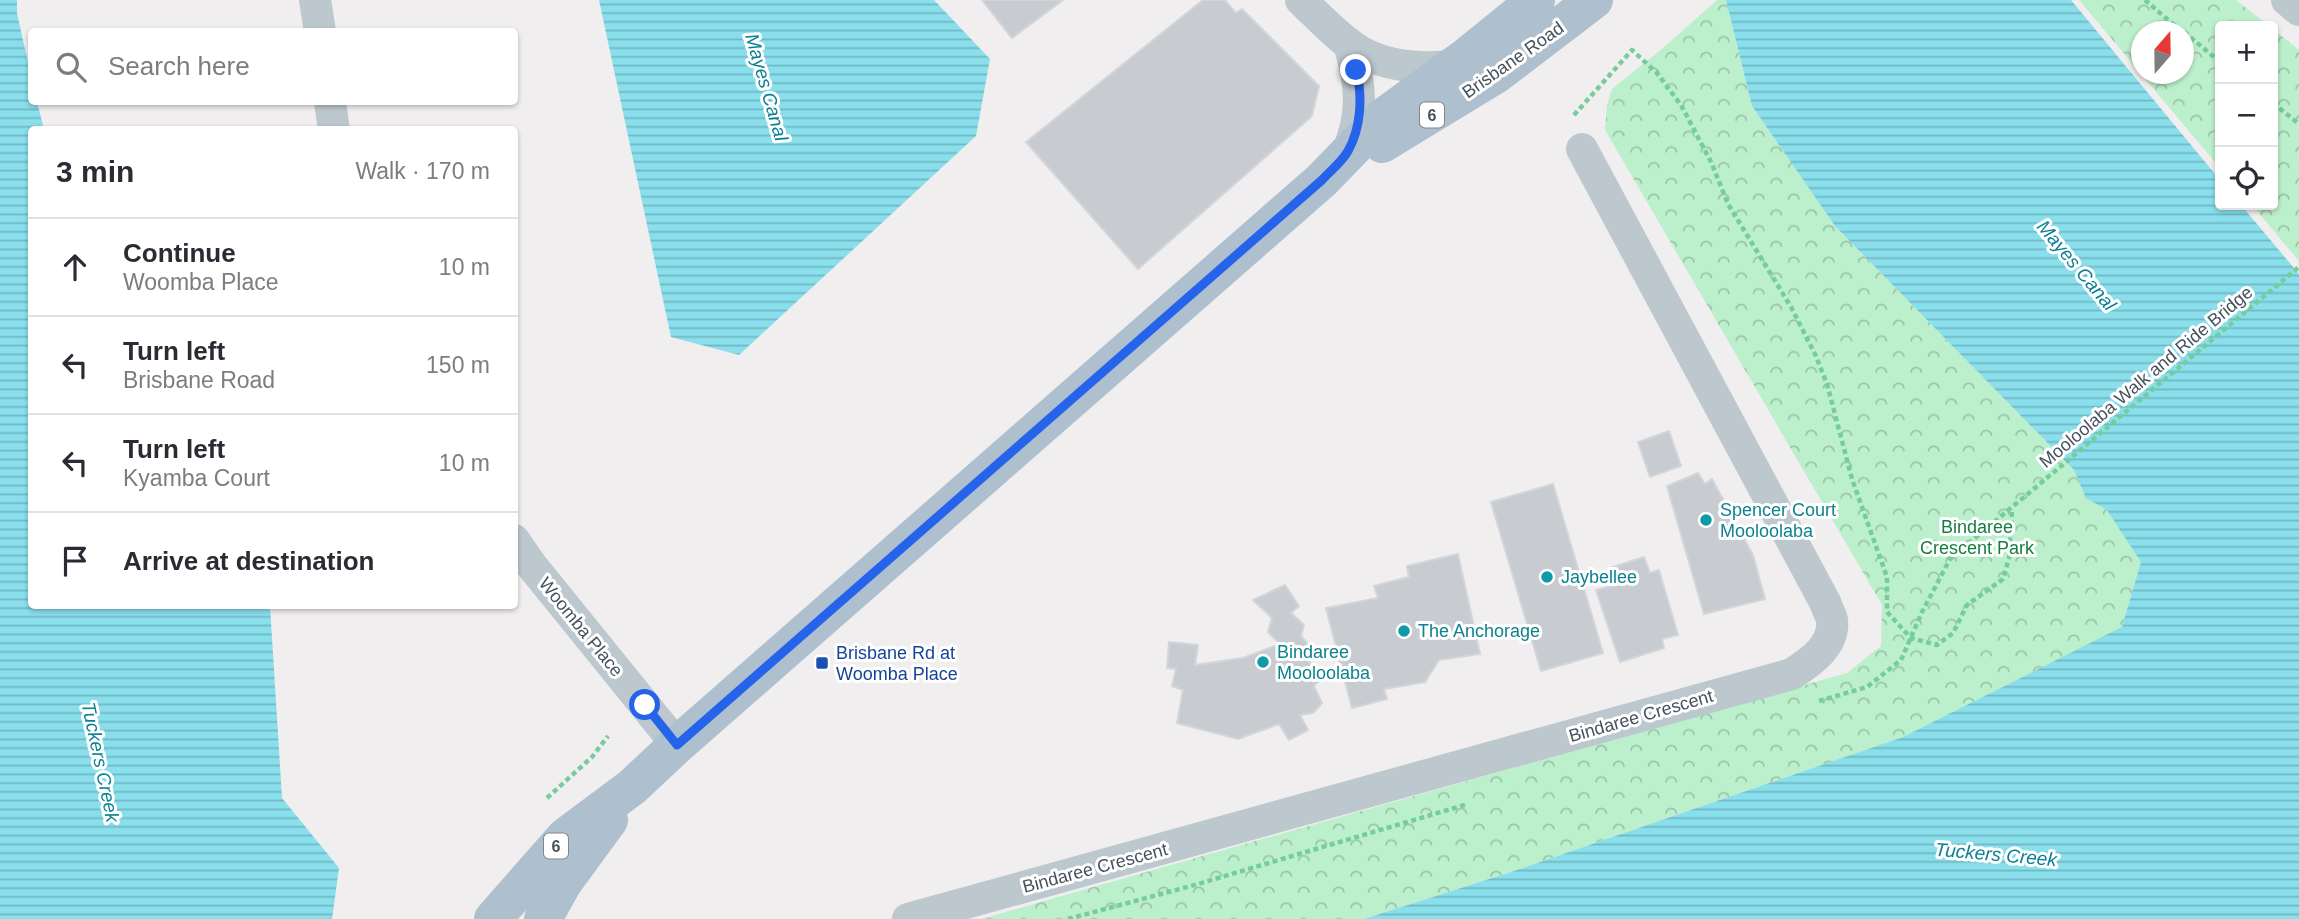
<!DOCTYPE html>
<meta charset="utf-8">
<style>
body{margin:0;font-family:Arial,sans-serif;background:#f2f2f3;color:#2b2b33}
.controls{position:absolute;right:21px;top:21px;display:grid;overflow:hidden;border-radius:7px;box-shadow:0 2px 5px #0004}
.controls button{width:63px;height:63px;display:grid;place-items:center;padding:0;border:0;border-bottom:2px solid #e1e1e2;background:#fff;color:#2b2b33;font:35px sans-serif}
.compass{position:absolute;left:2131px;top:21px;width:63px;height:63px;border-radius:50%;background:#fff;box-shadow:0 2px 5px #0004;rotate:20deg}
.stop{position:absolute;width:21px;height:21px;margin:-16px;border:5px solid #2563eb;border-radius:50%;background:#fff}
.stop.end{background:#2563eb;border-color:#fff;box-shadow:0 2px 7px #0008}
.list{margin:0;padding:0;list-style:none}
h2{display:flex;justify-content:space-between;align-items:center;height:91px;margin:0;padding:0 28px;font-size:30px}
h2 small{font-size:23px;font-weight:400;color:#7c7c81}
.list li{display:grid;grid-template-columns:46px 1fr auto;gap:21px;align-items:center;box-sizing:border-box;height:98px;padding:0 28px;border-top:2px solid #e1e1e2}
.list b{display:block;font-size:26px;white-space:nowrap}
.list p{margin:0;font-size:23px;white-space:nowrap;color:#7c7c81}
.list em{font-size:23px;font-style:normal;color:#7c7c81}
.icon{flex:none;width:38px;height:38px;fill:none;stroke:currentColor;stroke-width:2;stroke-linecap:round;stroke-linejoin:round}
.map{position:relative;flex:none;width:2299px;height:919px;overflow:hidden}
.search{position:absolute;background:#fff;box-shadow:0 2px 5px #0004;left:28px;top:28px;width:490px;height:77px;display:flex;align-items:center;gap:18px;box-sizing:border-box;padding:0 24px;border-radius:7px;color:#7c7c81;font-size:26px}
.panel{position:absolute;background:#fff;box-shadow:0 2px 5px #0004;left:28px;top:126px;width:490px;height:483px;border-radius:7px}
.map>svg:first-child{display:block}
.park{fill:url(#park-crowns);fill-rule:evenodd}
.water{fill:url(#water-rules)}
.building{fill:#c8ccd1;stroke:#d2d5da;stroke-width:2}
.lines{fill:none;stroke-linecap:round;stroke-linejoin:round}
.path{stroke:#74cd9b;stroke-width:4.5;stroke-dasharray:5 3.5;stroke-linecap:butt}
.minor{stroke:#bcc7ce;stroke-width:32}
.primary{stroke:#aec0ce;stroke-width:38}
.route{stroke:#2563eb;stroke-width:9}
.culture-dot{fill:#0f9aa8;stroke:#fff;stroke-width:2.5}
.transit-dot{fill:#1a4fb4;stroke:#fff;stroke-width:2.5}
.labels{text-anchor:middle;stroke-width:6;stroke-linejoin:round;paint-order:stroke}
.shield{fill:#fff;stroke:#7e878d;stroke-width:2}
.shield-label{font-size:16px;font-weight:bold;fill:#46535c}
.street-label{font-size:18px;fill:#46535c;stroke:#fff}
.culture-label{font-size:18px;fill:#0d838f;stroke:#fff;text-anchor:start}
.park-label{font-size:18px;fill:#167e42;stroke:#fff}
.transit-label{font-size:18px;fill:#164399;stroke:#fff;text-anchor:start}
.water-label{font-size:19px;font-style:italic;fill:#0c8193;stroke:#fff}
</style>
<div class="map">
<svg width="2299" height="919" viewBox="0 0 2299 919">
<defs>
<pattern id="park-crowns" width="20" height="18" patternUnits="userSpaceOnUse" patternTransform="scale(1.75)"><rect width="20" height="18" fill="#bcefcc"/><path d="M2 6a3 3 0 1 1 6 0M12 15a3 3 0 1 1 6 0" fill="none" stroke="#9bc4a9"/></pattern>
<pattern id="water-rules" width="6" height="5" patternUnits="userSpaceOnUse" patternTransform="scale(1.75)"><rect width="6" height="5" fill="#89dfec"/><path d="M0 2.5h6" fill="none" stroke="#72b7c2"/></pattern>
</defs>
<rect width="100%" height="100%" fill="#f1eeef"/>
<!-- park -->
<path class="park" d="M1717,0H1726L1752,106L1835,226L2074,470L2086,498L2107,509L2142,562L2122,628L1903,737L1511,872L1364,919H981L1847,673L1881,646L1882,605L1605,130L1607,105L1612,89L1663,48Z
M2079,0H2236L2269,26H2220V168ZM2142,32H2184V74H2142Z
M2273,29L2299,50V261L2252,205H2273Z"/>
<!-- water -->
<path class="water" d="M0,0H17V13L31,76L32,102H37L44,129L32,130V606H270L282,798L339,868L332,919H0Z
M599,0H934L990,59L976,136L739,355L671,337Z
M1726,0H2071L2220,180V205H2241L2299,274V919H1364L1511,872L1903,737L2122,627L2141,562L2107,510L2086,498L2074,470L1835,226L1752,106Z"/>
<!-- building -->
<path class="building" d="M982,0H1063L1012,38Z
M1203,0H1225L1236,13L1242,9L1319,86L1312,116L1138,269L1026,142Z
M1669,431L1681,466L1650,477L1638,442Z
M1698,473L1705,484L1712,479L1753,555L1765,599L1704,614L1667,486Z
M1553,484L1603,653L1541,671L1491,502Z
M1458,554L1480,654L1439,660L1425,682L1384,689L1387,699L1352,708L1326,608L1378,598L1374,586L1409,577L1407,566Z
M1644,557L1650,573L1659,570L1678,635L1662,639L1664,648L1620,662L1596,590L1615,585L1610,568Z
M1285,585L1299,606L1291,613L1304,625L1301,636L1311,647L1306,659L1323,676L1314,686L1322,703L1313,713L1300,715L1308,730L1289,740L1279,724L1238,739L1177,723L1183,690L1172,686L1176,669L1167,668L1169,642L1198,645L1195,665L1243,658L1280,644L1268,632L1272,618L1253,600Z"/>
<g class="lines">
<!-- path -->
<path class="path" d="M2145,0L2182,32
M2184,32L2220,62
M2273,103L2299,124
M1574,115L1632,50L1657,73L1681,105L1711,162L1728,204L1791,307L1815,354L1827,384L1852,479L1887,577V612L1911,638L1937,645L1953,633L1967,605L2003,579L2009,558L2012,510
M1819,701L1867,687L1901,660L1922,612L1950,559L2299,267
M547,798L592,757L608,736
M1068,919L1191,886L1468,804"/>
<!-- minor -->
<path class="minor" d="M315,0L320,32
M1301,0C1319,17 1337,37 1358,50C1386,67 1422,69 1454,66
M2287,0L2299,10
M330,102L334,130
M1347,153C1364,113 1361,85 1349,44
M514,540L532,566L677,745
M908,919L1792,674C1810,662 1835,646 1832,620C1831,615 1827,609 1826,604L1582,149"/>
<!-- primary -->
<path class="primary" d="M1382,144L1497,74L1594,0
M493,919L565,837L632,787L677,745L1322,180L1383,117L1467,56L1536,0
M543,919L563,883L609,820"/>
</g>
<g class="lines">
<!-- route -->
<path class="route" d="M645,705L677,745L1322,180C1330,171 1342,162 1348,151C1361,128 1363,96 1356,70"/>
</g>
<!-- markers -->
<g class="culture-dot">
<circle cx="1706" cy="520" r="7"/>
<circle cx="1547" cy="577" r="7"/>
<circle cx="1404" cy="631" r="7"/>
<circle cx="1263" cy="662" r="7"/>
</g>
<rect class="transit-dot" x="815" y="656" width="14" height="14" rx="3.5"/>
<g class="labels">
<!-- shield labels -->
<g class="shield">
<rect x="1420" y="102.5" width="24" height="25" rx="5"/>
<rect x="544" y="833.5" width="24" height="25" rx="5"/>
</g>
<g class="shield-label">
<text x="1432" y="121">6</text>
<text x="556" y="852">6</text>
</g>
<!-- street labels -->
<g class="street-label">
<text transform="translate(1513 60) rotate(-35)" y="6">Brisbane Road</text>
<text transform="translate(2146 377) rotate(-40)" y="6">Mooloolaba Walk and Ride Bridge</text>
<text transform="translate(581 627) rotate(51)" y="6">Woomba Place</text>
<text transform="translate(1641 716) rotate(-16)" y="6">Bindaree Crescent</text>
<text transform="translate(1095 868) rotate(-15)" y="6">Bindaree Crescent</text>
</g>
<!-- culture labels -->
<g class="culture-label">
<text x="1720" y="516">Spencer Court<tspan x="1720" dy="21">Mooloolaba</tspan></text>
<text x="1561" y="583">Jaybellee</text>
<text x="1418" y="637">The Anchorage</text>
<text x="1277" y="658">Bindaree<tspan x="1277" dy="21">Mooloolaba</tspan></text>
</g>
<!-- park labels -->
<g class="park-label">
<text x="1977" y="533">Bindaree<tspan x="1977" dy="21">Crescent Park</tspan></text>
</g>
<!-- transit labels -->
<g class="transit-label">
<text x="836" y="659">Brisbane Rd at<tspan x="836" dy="21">Woomba Place</tspan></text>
</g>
<!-- water labels -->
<g class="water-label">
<text transform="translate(767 87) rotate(74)" y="7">Mayes Canal</text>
<text transform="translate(2077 265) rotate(50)" y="7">Mayes Canal</text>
<text transform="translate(101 762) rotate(78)" y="7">Tuckers Creek</text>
<text transform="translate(1996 854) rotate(5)" y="7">Tuckers Creek</text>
</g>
</g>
</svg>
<div class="controls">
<button>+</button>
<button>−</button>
<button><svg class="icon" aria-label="locate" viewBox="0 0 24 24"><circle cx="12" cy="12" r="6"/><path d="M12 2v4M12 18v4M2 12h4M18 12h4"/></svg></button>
</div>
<svg class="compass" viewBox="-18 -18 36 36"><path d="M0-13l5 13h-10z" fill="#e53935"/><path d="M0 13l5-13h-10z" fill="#7c7c81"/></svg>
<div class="stop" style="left:645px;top:705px"></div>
<div class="stop end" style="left:1356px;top:70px"></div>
<div class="search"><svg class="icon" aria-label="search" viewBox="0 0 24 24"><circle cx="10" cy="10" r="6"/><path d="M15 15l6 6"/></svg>Search here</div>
<section class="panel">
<h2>3 min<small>Walk · 170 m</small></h2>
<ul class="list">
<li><svg class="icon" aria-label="ahead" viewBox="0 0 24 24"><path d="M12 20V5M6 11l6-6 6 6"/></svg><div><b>Continue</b><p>Woomba Place</p></div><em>10 m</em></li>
<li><svg class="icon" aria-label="left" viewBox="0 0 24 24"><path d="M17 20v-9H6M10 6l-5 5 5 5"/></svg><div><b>Turn left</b><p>Brisbane Road</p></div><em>150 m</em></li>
<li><svg class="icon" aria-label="left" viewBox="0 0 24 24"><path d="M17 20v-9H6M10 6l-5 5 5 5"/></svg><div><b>Turn left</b><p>Kyamba Court</p></div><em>10 m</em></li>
<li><svg class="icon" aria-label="arrive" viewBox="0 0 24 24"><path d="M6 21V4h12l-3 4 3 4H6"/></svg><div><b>Arrive at destination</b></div></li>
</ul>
</section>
</div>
